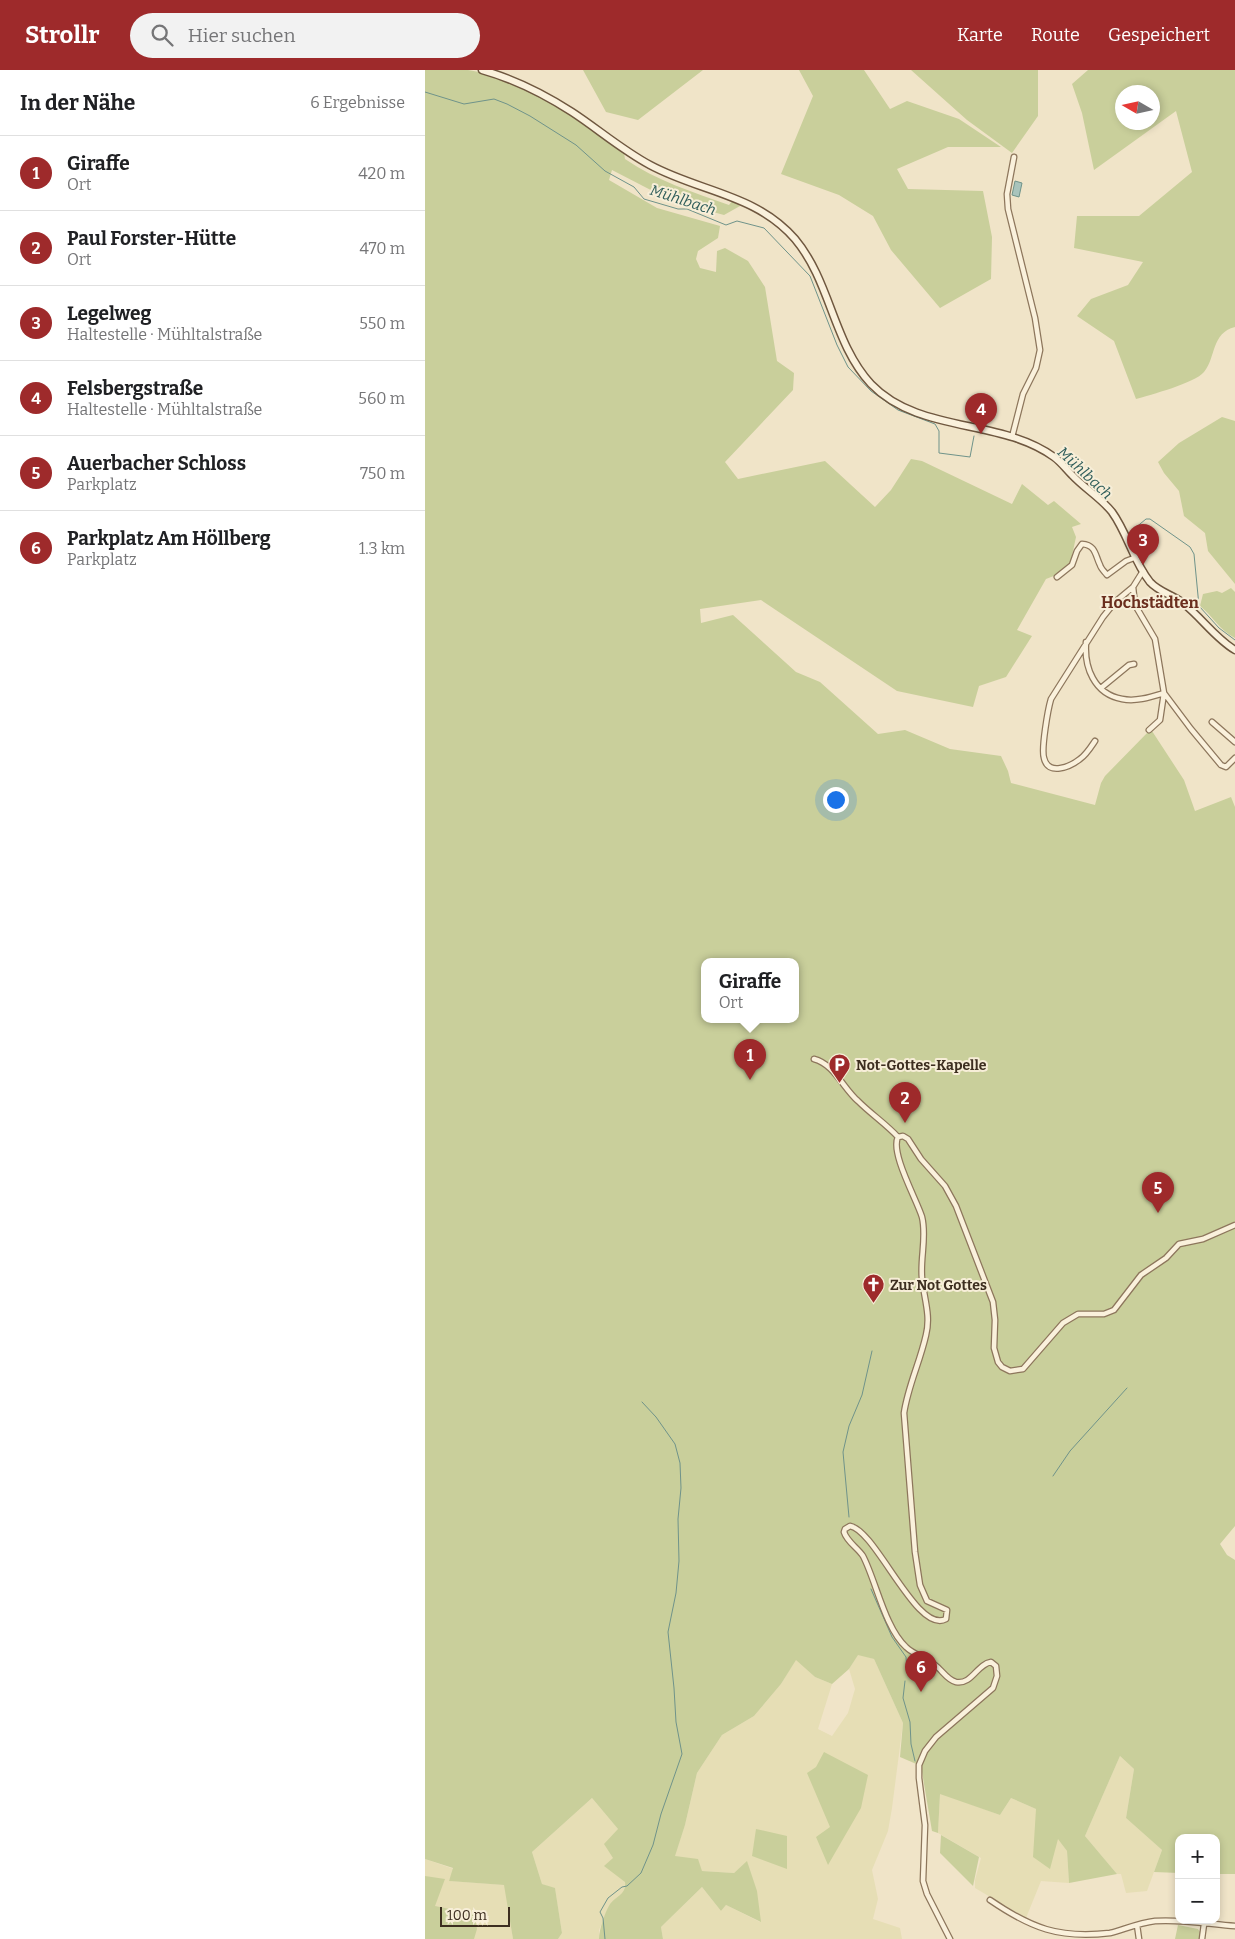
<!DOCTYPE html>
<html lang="de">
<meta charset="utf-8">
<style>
body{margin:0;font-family:Bitter,serif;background:#f2f2f2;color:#202124}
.controls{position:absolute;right:15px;bottom:15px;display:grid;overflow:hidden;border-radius:10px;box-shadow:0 2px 8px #0003}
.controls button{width:45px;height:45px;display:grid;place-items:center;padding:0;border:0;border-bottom:1px solid #e0e0e0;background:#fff;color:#202124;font:25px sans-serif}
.compass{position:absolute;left:690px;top:15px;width:45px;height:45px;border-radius:50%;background:#fff;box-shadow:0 2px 8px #0003;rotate:279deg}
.scale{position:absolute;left:15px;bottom:12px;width:70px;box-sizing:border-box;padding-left:5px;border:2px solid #3d2e20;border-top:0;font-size:14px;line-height:18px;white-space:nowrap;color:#3d2e20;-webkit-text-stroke:4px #f7eed8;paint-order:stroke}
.you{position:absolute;left:410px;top:729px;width:18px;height:18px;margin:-12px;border:4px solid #fff;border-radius:50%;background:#1a73e8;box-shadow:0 0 0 8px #1a73e833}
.badge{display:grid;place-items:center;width:32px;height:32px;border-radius:50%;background:#9e2a2b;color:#fff;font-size:16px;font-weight:700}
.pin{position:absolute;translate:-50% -41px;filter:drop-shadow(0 1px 2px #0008)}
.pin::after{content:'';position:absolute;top:26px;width:18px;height:15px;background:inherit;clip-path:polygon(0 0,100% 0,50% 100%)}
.popup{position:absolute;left:276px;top:888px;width:98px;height:65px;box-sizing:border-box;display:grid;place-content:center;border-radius:10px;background:#fff;filter:drop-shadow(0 1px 4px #0005);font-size:16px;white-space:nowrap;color:#757577}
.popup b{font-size:19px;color:#202124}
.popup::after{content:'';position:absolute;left:50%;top:100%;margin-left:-10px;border:10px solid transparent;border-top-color:#fff}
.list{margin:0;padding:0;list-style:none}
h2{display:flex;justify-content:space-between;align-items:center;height:65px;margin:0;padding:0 20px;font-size:21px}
h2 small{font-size:16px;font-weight:400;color:#757577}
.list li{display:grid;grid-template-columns:32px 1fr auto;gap:15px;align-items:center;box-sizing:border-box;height:75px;padding:0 20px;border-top:1px solid #e0e0e0}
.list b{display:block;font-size:19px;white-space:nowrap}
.list p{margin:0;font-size:16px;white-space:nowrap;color:#757577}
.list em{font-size:16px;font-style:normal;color:#757577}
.icon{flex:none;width:28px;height:28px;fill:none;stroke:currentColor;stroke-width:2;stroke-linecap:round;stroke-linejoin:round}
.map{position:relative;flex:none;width:810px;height:1869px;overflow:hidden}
header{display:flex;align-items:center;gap:30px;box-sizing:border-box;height:70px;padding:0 25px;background:#9e2a2b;color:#fff}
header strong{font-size:24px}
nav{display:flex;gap:28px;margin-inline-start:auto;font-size:18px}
.search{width:350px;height:45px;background:#f2f2f2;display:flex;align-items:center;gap:12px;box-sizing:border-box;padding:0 18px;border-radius:28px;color:#757577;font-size:19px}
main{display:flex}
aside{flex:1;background:#fff}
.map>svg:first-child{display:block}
.farmland{fill:#e6deb5}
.green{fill:#c9cf9b;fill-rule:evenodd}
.water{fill:#a9c4bc;stroke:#6f938a}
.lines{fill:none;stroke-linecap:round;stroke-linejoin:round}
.stream{stroke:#6f938a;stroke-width:1}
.street-casing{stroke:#8d765c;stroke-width:7}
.secondary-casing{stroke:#6f573f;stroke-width:9}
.street{stroke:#faf1dc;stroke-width:4.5}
.secondary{stroke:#faf1dc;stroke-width:6}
.labels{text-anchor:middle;stroke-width:4;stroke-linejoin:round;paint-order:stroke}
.poi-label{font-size:14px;font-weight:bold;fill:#3d2e20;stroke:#f7eed8;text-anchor:start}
.water-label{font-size:15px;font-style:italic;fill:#2f5d5a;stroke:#f7eed8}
.quarter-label{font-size:16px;font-weight:bold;fill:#6b2e1e;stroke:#f7eed8}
</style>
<header>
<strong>Strollr</strong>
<div class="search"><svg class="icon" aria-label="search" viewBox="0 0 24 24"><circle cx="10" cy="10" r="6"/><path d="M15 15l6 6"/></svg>Hier suchen</div>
<nav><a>Karte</a><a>Route</a><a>Gespeichert</a></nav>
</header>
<main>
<aside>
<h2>In der Nähe<small>6 Ergebnisse</small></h2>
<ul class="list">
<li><span class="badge">1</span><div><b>Giraffe</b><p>Ort</p></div><em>420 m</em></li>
<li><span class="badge">2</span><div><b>Paul Forster-Hütte</b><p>Ort</p></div><em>470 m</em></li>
<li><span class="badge">3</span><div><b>Legelweg</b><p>Haltestelle · Mühltalstraße</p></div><em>550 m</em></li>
<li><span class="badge">4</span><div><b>Felsbergstraße</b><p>Haltestelle · Mühltalstraße</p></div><em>560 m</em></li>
<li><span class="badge">5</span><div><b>Auerbacher Schloss</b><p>Parkplatz</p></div><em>750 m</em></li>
<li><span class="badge">6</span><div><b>Parkplatz Am Höllberg</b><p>Parkplatz</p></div><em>1.3 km</em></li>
</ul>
</aside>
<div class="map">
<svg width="810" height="1869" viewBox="0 0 810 1869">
<rect width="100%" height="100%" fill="#f0e4c8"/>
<!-- farmland -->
<path class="farmland" d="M433,1584L449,1589L478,1653L467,1738L463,1761L447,1800L453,1829L448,1849L475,1858L477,1869H238L236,1857L277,1817L296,1841L301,1835L335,1852L322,1792L309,1803L276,1801L249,1787L260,1755L272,1703L297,1665L329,1646L356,1614L371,1589L390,1607L407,1614L393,1659L407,1666L423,1643L430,1619L424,1599Z
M695,1686L709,1699L701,1748L737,1780L722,1821L701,1823L696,1804H692L660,1766Z
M515,1723L575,1745L586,1728L611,1739V1752L633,1768L642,1781L644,1813L616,1811L601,1848L550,1818V1810L556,1788L513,1763Z
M167,1728L193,1759L188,1788L201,1814L199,1822L185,1834L174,1860V1869H133L137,1863L130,1819L117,1814L107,1782Z
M0,1789L29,1799L24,1811L80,1815L88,1869H0Z"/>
<!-- green -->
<path class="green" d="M0,0C14,0 29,0 43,0C101,9 152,50 199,83L200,89C232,111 268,122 304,135L308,130L315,136L299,145L247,131L187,100L184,110L232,138L295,156L293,168L273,181L271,189L275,198L291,202L292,181L300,178L323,191L340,217L352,291L369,303L368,320L300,392L313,409L400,391L450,437L466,420L486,389L497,391L587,434L597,414L623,435L629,431L656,454L647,457L651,467L645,495L639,502L621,509L592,560L607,566L581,607L554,616L548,637L472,621L336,530L275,539L276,553L308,545L371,602L395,612L453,664L480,660L525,679L576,686L583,701L586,713L670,735L676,713L680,706L724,661H727L759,710L770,741L806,727L810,737V1456L795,1474L802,1485L810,1490V1804H791V1768H754V1803L729,1802L737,1780L701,1748L709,1699L695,1686L660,1766L692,1804L644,1813L642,1781L633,1769L625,1799L608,1787L611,1739L586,1728L575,1745L515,1724L513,1763L507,1761L496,1696L475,1687L478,1653L449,1589L433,1585L424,1599L407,1614L390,1607L371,1590L356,1614L329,1646L297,1665L272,1703L260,1755L250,1786L273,1789L277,1801L309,1803L322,1791L332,1821L336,1852L301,1835L296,1841L277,1817L236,1857L238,1869H174C174,1860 180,1842 185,1834C191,1826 202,1824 200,1812L179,1796L188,1788L179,1774L193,1759L167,1728L107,1782L117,1814L130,1818L137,1863L133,1869H88L79,1815L24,1811L28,1798L0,1789ZM280,891H370V949H280Z
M158,0H278L213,50L181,42Z
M374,0H439L465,39L482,31L534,49L576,77H523L472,99L483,119L558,121L567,167L566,209L515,238L466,180L448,146L414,125L356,104L388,26Z
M486,0H613V46L587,83L542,50Z
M663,0H810V257C786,263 791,288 779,302C770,313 725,325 711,329L689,271L652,246L666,229L703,215L718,192L649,178L652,146H714L767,102L751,41L669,100L657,43L647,14ZM698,22H728V52H698Z
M797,347L810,351V514L783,481L780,463L759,446L754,421L739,403L733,392L754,373Z
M806,518L810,522V568C794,560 788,546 775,536L778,524L792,521L797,523Z
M399,1682L443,1705L436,1738L403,1795L391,1767L405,1757L382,1703L391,1697Z
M331,1759L362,1766V1799L327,1786Z
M516,1765L554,1787L548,1816L515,1783Z
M0,1806L20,1809L10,1836L49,1844L52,1859L49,1869H0Z
M753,1855L773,1859L775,1862L774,1869H750Z"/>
<!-- water -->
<path class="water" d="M590,111L597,113L594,127L587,125Z"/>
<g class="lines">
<!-- stream -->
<path class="stream" d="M0,22L39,34L69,29L82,34L105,46L151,75L180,101L209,117L219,129L253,139H262L301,155L312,151L339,158L385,206L412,275L423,297L446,321L473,340L510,354L514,361V383L545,387L549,366
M703,464L721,449H725L765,477L769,484L774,536L794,558L810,570
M628,1406L645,1381L702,1318
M424,1447L418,1382L424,1356L437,1325L447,1281
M446,1519L467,1567L481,1587L482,1601
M480,1611L478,1628L485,1652L486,1674L490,1691
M180,1869L178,1848L175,1842L183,1828L197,1817L202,1816L216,1803L228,1775L236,1744L257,1684L251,1652L249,1618L243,1562L251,1523L254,1491L253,1449L256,1418L255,1393L250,1374L231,1347L217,1332"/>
<defs>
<path id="street" d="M587,367L598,324L611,298L615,280L610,248L583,139L582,124L589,87
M632,507L647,495L652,481L657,474C671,475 670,485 675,495C676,499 680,502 682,505L701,491L709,488
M708,517L710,535L730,569L739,623L735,650L724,660
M661,572C659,597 669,624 697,629C711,632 726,627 739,623
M676,618L704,595L709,594
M739,623L766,659L796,695L801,697L810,688
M787,652L810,672
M670,671C666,677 661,685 655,689C645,697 623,706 619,688C616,679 623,639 626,629L678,547L690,532L708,517L718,501
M389,989C409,994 418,1018 433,1031C446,1044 461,1054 473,1067
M473,1067C465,1083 492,1130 497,1147C502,1167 495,1188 497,1208C499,1229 506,1245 501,1265C495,1292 483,1316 479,1343L490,1482L495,1515L502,1531L522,1540L521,1549C492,1565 451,1460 425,1456L420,1459L419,1462C422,1472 433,1478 438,1486C451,1511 460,1558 481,1577C489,1585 501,1587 510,1595C517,1600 522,1610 531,1612C547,1615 552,1594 566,1592L571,1596L572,1606L568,1618L511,1667L500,1681L494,1695V1708L500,1755L498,1811L502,1824L525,1869
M473,1067L478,1066L483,1069L496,1089L520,1116L531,1136L568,1232L570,1250L569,1278L573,1292L577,1297L585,1301L598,1299L638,1253L653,1244H679L689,1240L716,1205L741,1188L754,1174L778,1169L810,1155
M565,1830C606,1858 634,1869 685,1863C700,1859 714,1853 730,1851C756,1849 784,1854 810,1856
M712,1855L714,1869
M777,1869L779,1854"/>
<path id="secondary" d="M57,0C89,9 119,24 147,42C173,59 197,80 225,95C275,122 331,124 370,169C406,212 408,273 446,314C494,364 576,348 629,387C636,392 641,399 647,405C659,418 676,428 687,442C703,464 708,491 725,512C734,522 748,525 758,533C777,548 790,568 810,580"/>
</defs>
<!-- street casing -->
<use href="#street" class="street-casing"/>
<!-- secondary casing -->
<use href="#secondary" class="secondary-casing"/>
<!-- street -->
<use href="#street" class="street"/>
<!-- secondary -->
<use href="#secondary" class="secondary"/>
</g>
<!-- icons -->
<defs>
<symbol id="parking-pin" viewBox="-11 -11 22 30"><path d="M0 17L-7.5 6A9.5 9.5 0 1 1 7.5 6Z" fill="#9e2a2b" stroke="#f7eed8"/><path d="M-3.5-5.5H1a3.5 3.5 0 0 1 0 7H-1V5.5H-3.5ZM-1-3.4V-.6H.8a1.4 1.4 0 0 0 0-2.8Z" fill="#fff"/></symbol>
<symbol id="church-pin" viewBox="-11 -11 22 30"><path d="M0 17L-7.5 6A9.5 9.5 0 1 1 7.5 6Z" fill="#9e2a2b" stroke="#f7eed8"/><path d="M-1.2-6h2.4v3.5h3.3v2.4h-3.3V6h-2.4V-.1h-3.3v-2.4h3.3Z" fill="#fff"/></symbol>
</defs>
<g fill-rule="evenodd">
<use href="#parking-pin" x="402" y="982" width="25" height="34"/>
<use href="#church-pin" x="436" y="1202" width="25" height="34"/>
</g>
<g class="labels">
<!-- poi labels -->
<g class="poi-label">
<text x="431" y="1000">Not-Gottes-Kapelle</text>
<text x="465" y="1220">Zur Not Gottes</text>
</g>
<!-- water labels -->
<g class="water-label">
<text transform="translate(258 130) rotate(18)" y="5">Mühlbach</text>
<text transform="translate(660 403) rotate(43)" y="5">Mühlbach</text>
</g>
<!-- quarter labels -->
<g class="quarter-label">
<text x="725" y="538">Hochstädten</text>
</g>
</g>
</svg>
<div class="controls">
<button>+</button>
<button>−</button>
</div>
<svg class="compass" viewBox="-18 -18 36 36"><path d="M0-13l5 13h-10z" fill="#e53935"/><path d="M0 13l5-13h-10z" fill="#757577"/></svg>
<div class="scale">100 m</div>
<div class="you"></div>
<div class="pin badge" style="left:325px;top:1010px">1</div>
<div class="popup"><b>Giraffe</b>Ort</div>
<div class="pin badge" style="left:480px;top:1053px">2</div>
<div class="pin badge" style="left:718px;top:495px">3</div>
<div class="pin badge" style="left:556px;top:364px">4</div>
<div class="pin badge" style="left:733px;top:1143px">5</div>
<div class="pin badge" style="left:496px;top:1622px">6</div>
</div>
</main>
